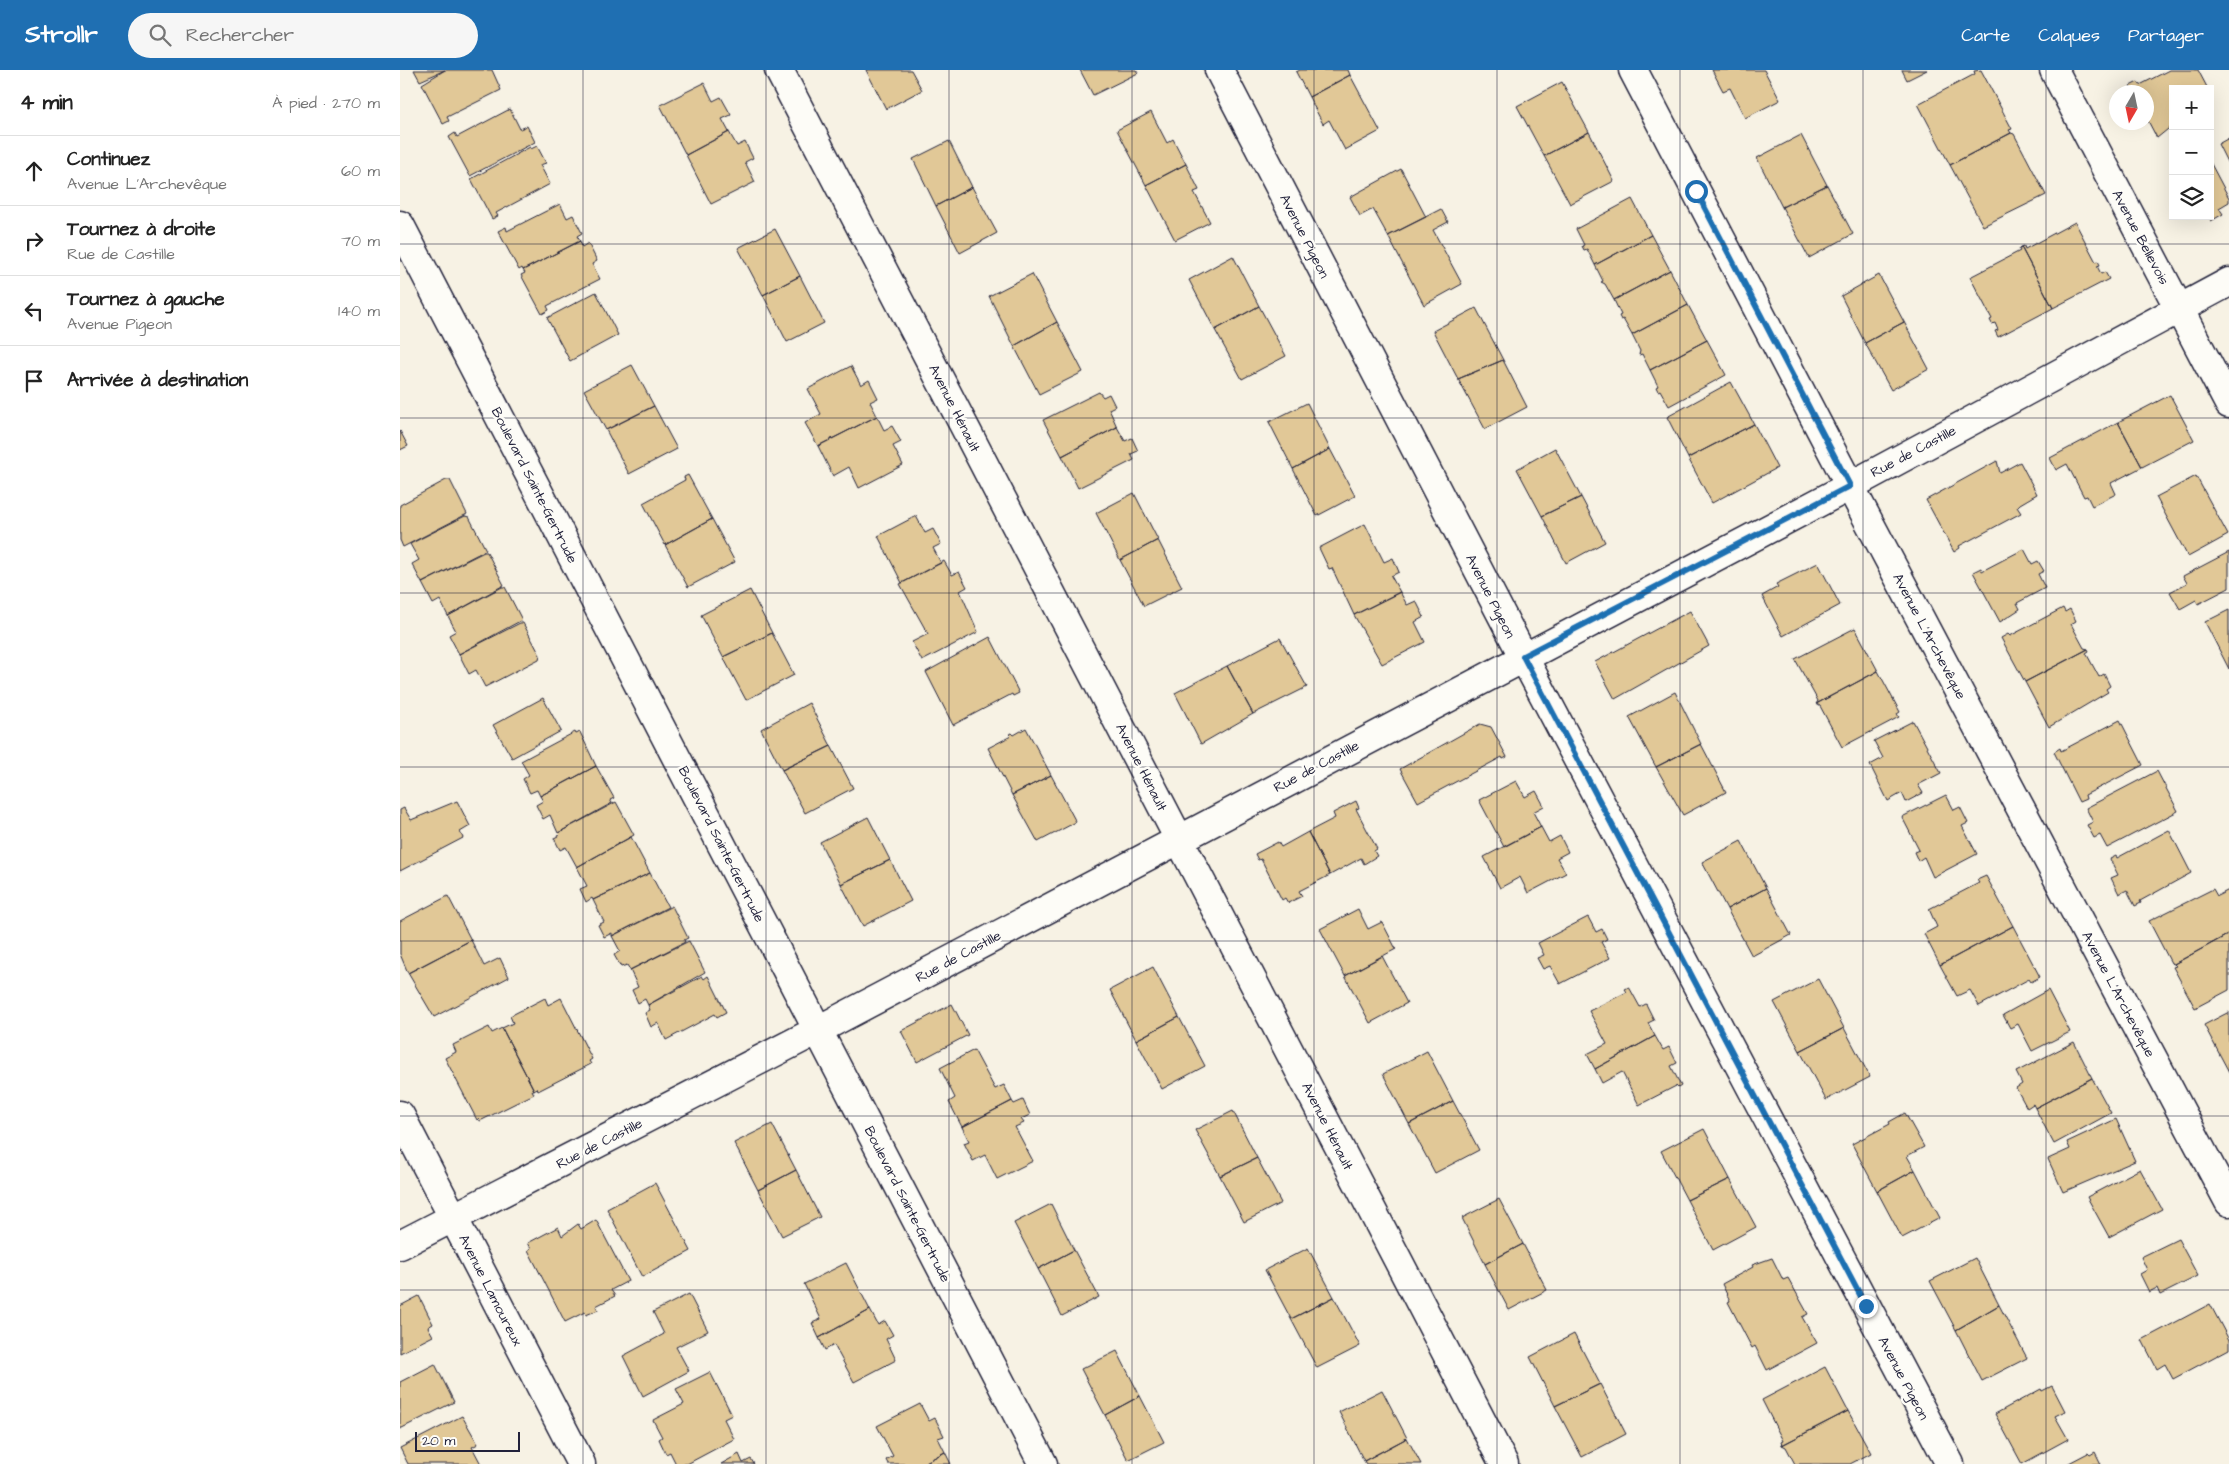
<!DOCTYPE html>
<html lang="fr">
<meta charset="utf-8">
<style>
body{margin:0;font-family:"Architects Daughter",sans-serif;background:#f6f6f6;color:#222}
.controls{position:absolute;right:15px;top:15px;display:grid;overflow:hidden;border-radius:0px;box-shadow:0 5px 20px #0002}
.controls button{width:45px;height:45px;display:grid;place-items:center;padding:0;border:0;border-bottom:1px solid #e0e0e0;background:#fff;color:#222;font:25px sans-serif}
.compass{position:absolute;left:1709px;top:15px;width:45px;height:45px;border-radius:50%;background:#fff;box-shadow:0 5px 20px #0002;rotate:189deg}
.scale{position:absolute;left:15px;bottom:12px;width:105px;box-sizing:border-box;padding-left:5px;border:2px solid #22223b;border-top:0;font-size:14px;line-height:18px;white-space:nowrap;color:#22223b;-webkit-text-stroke:4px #fdfcf7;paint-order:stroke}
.stop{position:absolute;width:15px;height:15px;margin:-11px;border:4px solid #1f6fb2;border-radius:50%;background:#fff}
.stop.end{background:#1f6fb2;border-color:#fff;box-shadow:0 1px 5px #0008}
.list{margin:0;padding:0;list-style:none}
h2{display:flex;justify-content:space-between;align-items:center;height:65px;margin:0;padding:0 20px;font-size:21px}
h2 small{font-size:16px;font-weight:400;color:#767676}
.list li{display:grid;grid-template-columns:32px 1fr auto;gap:15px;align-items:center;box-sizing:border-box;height:70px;padding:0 20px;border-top:1px solid #e0e0e0}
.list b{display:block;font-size:19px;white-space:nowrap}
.list p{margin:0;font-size:16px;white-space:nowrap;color:#767676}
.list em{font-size:16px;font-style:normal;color:#767676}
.icon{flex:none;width:28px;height:28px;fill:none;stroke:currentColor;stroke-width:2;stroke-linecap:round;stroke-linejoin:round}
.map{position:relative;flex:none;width:1829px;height:1394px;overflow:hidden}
header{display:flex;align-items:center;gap:30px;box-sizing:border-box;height:70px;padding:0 25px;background:#1f6fb2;color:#fff}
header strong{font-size:24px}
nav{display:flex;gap:28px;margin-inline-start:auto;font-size:18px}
.search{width:350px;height:45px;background:#f6f6f6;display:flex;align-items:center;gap:12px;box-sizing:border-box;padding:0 18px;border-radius:28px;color:#767676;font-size:19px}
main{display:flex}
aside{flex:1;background:#fff}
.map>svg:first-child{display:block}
.building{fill:#e1c897;stroke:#22223b}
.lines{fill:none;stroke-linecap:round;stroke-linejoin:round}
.street-casing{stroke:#22223b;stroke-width:31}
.street{stroke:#fdfcf7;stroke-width:28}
.route{stroke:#1f6fb2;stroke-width:6}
.grid{fill:none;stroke:#22223b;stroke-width:1;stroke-opacity:0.55}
.labels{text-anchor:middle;stroke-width:5;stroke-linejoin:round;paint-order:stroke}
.street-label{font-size:14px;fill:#22223b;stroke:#fdfcf7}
</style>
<header>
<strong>Strollr</strong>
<div class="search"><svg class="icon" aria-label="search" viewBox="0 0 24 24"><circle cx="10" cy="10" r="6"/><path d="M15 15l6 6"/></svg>Rechercher</div>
<nav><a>Carte</a><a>Calques</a><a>Partager</a></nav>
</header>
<main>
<aside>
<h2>4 min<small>À pied · 270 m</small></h2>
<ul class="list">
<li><svg class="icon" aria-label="ahead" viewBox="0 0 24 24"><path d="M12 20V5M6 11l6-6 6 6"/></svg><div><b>Continuez</b><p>Avenue L'Archevêque</p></div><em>60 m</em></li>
<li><svg class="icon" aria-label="right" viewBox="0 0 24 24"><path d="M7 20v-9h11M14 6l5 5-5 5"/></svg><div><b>Tournez à droite</b><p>Rue de Castille</p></div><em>70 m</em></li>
<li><svg class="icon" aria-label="left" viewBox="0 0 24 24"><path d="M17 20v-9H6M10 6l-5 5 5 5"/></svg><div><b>Tournez à gauche</b><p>Avenue Pigeon</p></div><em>140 m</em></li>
<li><svg class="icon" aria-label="arrive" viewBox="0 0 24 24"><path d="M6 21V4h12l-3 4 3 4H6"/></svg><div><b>Arrivée à destination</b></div></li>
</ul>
</aside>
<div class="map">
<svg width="1829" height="1394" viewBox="0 0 1829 1394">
<rect width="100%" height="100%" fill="#f7f2e4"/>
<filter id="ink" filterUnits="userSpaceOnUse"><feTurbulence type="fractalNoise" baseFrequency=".02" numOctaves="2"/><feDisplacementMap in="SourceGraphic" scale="10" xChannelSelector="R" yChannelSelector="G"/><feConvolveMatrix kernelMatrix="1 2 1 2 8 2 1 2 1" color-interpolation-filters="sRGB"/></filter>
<g filter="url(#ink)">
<!-- building -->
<path class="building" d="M14,0H45L20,11Z
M45,0H92L101,20L47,47L49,51L43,54L22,14Z
M466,0H511L522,20L486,39Z
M680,0H736L738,3L693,25Z
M900,0H948L950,5L909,27L896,2Z
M1312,0H1364L1380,30L1345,48L1330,18L1323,21Z
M1502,0H1527L1507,10Z
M1581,0L1612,59L1609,60L1611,63L1550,95L1518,34L1575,4L1574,1Z
M1769,0H1798L1808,19H1773V55L1757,68L1746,47V22H1734L1730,16L1738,12L1740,15Z
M950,5L980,61L945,80L929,50L923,54L909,27Z
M1162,12L1189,62L1144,86L1117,36Z
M304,13L313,31L321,27L331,45L322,49L329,62L286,85L260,35Z
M110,39L120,59L127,56L135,72L70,106L49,67L55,63L57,67Z
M751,42L767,73L773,69L786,94L746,115L717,60Z
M329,62L337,76L345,72L353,88L345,92L355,112L311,134L286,85Z
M1189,62L1214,111L1170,134L1144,86Z
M1611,63L1614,64L1646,125L1583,156L1550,95Z
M1401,65L1427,115L1382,137L1357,88Z
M1829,68V96L1818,74Z
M549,71L572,117L536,136L513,89Z
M137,76L146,93L140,95L150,114L96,143L98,146L92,149L71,109L130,77L131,79Z
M1810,92L1829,128V132L1819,138L1823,144L1811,151L1808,146H1810Z
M786,94L799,120L794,122L810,152L775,170L746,115Z
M1001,99L1026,147L988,166L973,139L960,146L950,127Z
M1427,115L1453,164L1409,188L1382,137Z
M572,117L597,163L560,183L536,136Z
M1232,129L1251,165L1195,195L1187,179L1184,180L1182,176L1184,175L1176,159Z
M160,134L167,148L173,145L182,163L177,166L180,171L123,200L122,198L119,200L98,161L106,157L107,161Z
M1041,139L1048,152L1033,160L1062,214L1024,235L988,166Z
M1675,152L1696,192L1698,191L1700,195L1697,196L1701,204L1705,202L1709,209L1653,238L1621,177L1624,176L1625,179Z
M375,159L400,206L363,225L338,178Z
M1251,165L1270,200L1214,230L1205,214L1201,212L1203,211L1195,195Z
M180,171L182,177L188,173L197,191L192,194L200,209L147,236L149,240L142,244L121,205L125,203L123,200Z
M1621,177L1653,238L1598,267L1595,261L1598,260L1595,253L1592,254L1590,250L1592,249L1570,207L1620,181L1619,179Z
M833,186L859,236L815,260L789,210Z
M1270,200L1288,235L1232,265L1223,249L1221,250L1219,246L1221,245L1214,230Z
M632,204L657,252L614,276L589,226Z
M1479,205L1504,252L1465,273L1441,226Z
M400,206L424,253L387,272L363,225Z
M196,222L218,265L170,291L147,248Z
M1288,235L1307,270L1250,300L1242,284L1239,285L1240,281L1232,265Z
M859,236L886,286L842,309L815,260Z
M1076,238L1103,290L1058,309L1033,261Z
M657,252L683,302L639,324L614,276Z
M1504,252L1529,299L1491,320L1465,273Z
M1307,270L1326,305L1269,336L1260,320L1258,321L1256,317L1258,316L1250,300Z
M1103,290L1127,337L1085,359L1058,309Z
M232,295L254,336L206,360L184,320Z
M451,296L461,315L469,310L478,328L470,332L477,346L418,376L405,353L421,344L408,319Z
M1331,312L1354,354L1288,388L1267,347Z
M699,322L703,327L709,324L715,336L709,339L717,357L662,386L643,350Z
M1770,325L1794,370L1742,397L1718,352Z
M907,333L930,379L893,399L869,352Z
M254,336L277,379L229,404L206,360Z
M477,346L484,360L492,356L501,372L493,376L503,395L459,418L449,397L433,406L418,376Z
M1718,352L1742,397L1711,413L1716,424L1692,436L1687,426L1684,427L1667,394L1656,400L1650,388Z
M1354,354L1377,398L1312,433L1288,388Z
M717,357L725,371L732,368L738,381L731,384L734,390L678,418L662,386Z
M0,361L8,376L0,380Z
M1155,378L1181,427L1142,446L1117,399Z
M930,379L955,426L917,446L893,399Z
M1597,391L1600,403L1620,392L1637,424L1620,434L1617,437L1621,443L1559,476L1560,478L1554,482L1526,430Z
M288,405L312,449L265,475L243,433L285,410L284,407Z
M1796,406L1828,465L1788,487L1756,427Z
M46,410H50L67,444L3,477L0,470V435Z
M734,423L758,470L720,490L696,443Z
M1181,427L1205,472L1166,493L1142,446Z
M65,446L69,447L86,480L22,513L12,494L19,490L10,474Z
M516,446L525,463L533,459L541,474L533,478L541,493L502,513L478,466Z
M312,449L335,492L288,517L265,475Z
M965,454L984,492L993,488L999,502L991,506L1000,522L954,545L932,498L929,499L919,478Z
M758,470L782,517L744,536L720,490Z
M1624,479L1632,494L1638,491L1644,501L1638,504L1645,518L1617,533L1620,539L1600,552L1573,502L1581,498L1582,501Z
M84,482H87L104,515L48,546L40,530L33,534L22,513Z
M1829,482V518L1798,534L1796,530L1780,539L1770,522L1787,513L1783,506Z
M544,491L552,505L559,502L567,517L560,521L578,562L522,591L512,572L528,564L500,514Z
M1418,493L1440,535L1383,566L1362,526L1378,517L1376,514Z
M102,517H105L122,550L59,584L49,565L56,561L48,546Z
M350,520L372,563L323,587L301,545Z
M1000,522L1007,535L1016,531L1024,547L1015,552L1025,572L982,594L954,545Z
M1663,538L1665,542L1670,539L1676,551L1671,554L1684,578L1688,579L1625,612L1601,568L1608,564L1610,566Z
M1829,540V599L1805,552Z
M1290,541L1309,576L1215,629L1195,592Z
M120,553H123L140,585L139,589L85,617L76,600L69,604L59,584Z
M1455,558L1478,601L1416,634L1418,631L1395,589Z
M372,563L394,605L346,630L323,587Z
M590,567L619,623L613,626L612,624L553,655L526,602Z
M880,568L907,617L853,644L827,596Z
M1688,579L1689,581L1686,583L1699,607L1704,604L1710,616L1706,619L1708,622L1649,657L1625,612Z
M827,596L853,644L801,674L775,623Z
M1478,601L1500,642L1497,644L1499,647L1442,677L1420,636L1416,634Z
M1275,622L1301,674L1256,697L1229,647Z
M143,628L161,661L112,688L93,655Z
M409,633L431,676L382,700L361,659Z
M1720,650L1743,695L1685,725L1686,729L1679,732L1654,682L1660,678L1661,681Z
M1513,651L1541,703L1518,715L1523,723L1506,732L1502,723L1488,731L1470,695L1483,688L1474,671Z
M1080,654L1091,657L1107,687L1103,689L1102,687L1018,732L1000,699Z
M626,658L651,705L612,725L588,678L611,666L609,664L612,663L614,665Z
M175,662L176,664L180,662L196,696L140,726L137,720L130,723L123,709L129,705L121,691Z
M1301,674L1326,722L1283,745L1256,697Z
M431,676L453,718L405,743L382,700Z
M196,696L214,728L210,730L212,733L158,763L150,745L143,749L136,735L143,731L140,726Z
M1757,701L1778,741L1707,778L1700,765L1694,768L1687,755L1693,752L1686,738Z
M651,705L676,752L638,772L612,725Z
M1116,711L1125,727L1136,721L1144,736L1133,742L1141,757L1104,777L1079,730Z
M1546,725L1554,740L1560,737L1568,753L1562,756L1577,784L1533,807L1524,787L1518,791L1514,782L1519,780L1502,747Z
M57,731L70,756L60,762L63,768L0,801V740L4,738L11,750Z
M956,731L959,738L956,739L977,779L974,781L977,786L964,794L961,788L930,805L908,762L935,748L933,743Z
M216,732L234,765L177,797L166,777L160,780L154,768L160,765L158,763Z
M468,747L490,790L441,814L420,772Z
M1141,757L1149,772L1160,766L1168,782L1157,788L1166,803L1128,823L1120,807L1100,818L1084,787Z
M1769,760L1791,803L1740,831L1741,833L1735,836L1727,820L1719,824L1711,808L1718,805L1710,789L1716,786L1717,788Z
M908,762L930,805L899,821L902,826L888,833L885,828L882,830L861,789L858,790L855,784L878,772L881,777Z
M231,767L250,803L193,830L192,828L186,832L180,819L187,816L177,797Z
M1341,771L1366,818L1327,839L1302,792Z
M490,790L511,831L463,856L441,814Z
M250,803L268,837L212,866V863L204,867L198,855L204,852L193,830Z
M1586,806L1613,856L1540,895L1524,864L1537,857L1529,839L1579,813L1577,810Z
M1366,818L1391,865L1352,886L1327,839Z
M1813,819L1817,826L1829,820V864L1774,894L1771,893L1749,851Z
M48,826L71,870L8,903L0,884V851Z
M272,836L288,868L284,870L285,872L230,900L227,895L221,897L214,885L220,881L212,866Z
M958,839L968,859L982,852L996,879L945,906L920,859Z
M1188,847L1196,862L1202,859L1207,869L1201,872L1210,888L1160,914L1150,896L1143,899L1137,888L1144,885L1138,873Z
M1613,856L1640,907L1631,912L1629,909L1579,936L1570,920L1557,926L1540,895Z
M1829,864V920L1795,938L1773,897L1776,896L1774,894Z
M71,870L84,896L100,888L109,907L34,947L8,903Z
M289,871L305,902L248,935L245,929L238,933L232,920L238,917L230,900Z
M982,886L1007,933L970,953L945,906Z
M753,897L779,947L736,970L710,920Z
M302,906L304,909L308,906L326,942L317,947L315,944L266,970L258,953L251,957L245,943L250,940L248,935Z
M1418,909L1444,958L1400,981L1374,932Z
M1229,917L1240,937L1246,934L1254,950L1248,953L1255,966L1195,999L1187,984L1207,974L1189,941L1227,922L1225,919Z
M1648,920L1670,962L1632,981L1618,954L1610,958L1603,945Z
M145,928L148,935L161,928L192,989L189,991L191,994L138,1021L137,1018L134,1020L102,958L113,953L110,946Z
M552,934L568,965L517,992L501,961Z
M1829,942V1002L1804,955Z
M779,947L805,996L762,1019L736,970Z
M89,957L92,963L102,958L134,1020H132L134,1024L80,1051L79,1048L77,1050L45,988L56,982L53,975Z
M1444,958L1470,1007L1426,1030L1400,981Z
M1255,966L1263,980L1269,977L1277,993L1271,996L1281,1016L1278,1018L1276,1016L1239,1035L1222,1002L1202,1013L1195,999Z
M1674,972L1692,1008L1635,1038L1633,1034L1627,1038L1616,1018L1622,1014L1616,1002Z
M574,980L595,1019L604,1015L612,1031L562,1057L549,1032L555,1028L540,998Z
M1027,981L1053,1031L1009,1054L983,1004Z
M1692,1008L1711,1043L1654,1074L1635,1038Z
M623,1030L630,1045L621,1049L624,1053L615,1057L633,1091L597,1109L585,1085L573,1091L564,1073L569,1071L562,1057L612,1031L614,1034Z
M1053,1031L1079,1080L1035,1103L1009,1054Z
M833,1041L857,1088L820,1106L795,1060Z
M1505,1043L1524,1077L1507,1086L1515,1100L1477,1121L1452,1074L1490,1054L1489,1052Z
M1716,1049L1735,1091L1663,1122L1648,1089L1670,1079L1667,1072Z
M372,1054L396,1100L358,1120L334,1073Z
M1304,1059L1330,1109L1287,1130L1261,1081Z
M857,1088L881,1133L844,1152L820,1106Z
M1740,1099L1762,1139L1709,1167L1687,1127Z
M396,1100L420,1147L382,1166L358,1120Z
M1515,1100L1540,1148L1502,1168L1477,1121Z
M1330,1109L1356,1157L1313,1180L1287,1130Z
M255,1113L291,1181L242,1207L207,1139Z
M1099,1129L1123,1174L1085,1194L1062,1148Z
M651,1134L674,1180L638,1199L614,1153Z
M196,1150L228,1211L211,1220L215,1226L196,1236L198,1240L186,1245L185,1242L165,1252L128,1180L131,1178L128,1173L158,1157L162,1166L178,1154L181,1159Z
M1778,1169L1798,1206L1760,1225L1757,1218L1749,1222L1740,1204L1747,1200L1741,1187Z
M1123,1174L1147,1220L1109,1240L1085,1194Z
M908,1178L934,1227L891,1249L865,1200Z
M674,1180L699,1227L662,1246L638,1199Z
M1372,1188L1383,1210L1388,1208L1408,1244L1402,1247L1417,1273L1367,1300L1355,1276L1352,1278L1328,1232L1330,1231L1322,1214L1353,1197L1352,1195Z
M1575,1188L1599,1235L1556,1260L1530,1211Z
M446,1193L470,1240L419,1268L412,1253L421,1249L404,1214Z
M289,1224L308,1261L276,1277L289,1301L243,1326L223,1286L264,1264L253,1242Z
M19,1226L33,1254L28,1257L33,1266L0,1283V1236Z
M934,1227L960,1276L917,1298L891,1249Z
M1810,1234L1829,1270V1279L1773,1309L1765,1294L1757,1299L1742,1270Z
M1599,1235L1627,1288L1582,1311L1556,1260Z
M470,1240L478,1255L485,1251L493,1265L486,1269L496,1290L454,1312L434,1275L425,1280L419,1268Z
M1174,1264L1200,1314L1155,1336L1130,1287Z
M717,1281L740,1326L705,1345L681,1299Z
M35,1294L54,1332L0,1359V1312Z
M1425,1297L1448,1341L1382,1375L1381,1372L1383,1371L1362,1330Z
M310,1302L332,1345L324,1349L334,1369L287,1394H276L270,1382L266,1384L259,1369L262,1367L253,1350L284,1334L276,1319Z
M1200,1314L1226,1364L1182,1387L1155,1336Z
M1652,1316L1665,1341L1655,1346L1668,1369L1622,1394L1595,1344L1641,1319L1642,1321Z
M982,1320L1007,1368L964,1391L939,1342Z
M740,1326L764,1372L728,1390L705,1345Z
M520,1334L529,1351L535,1348L544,1366L538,1368L545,1382L522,1394H488L486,1390L493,1386L477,1356Z
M1448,1341L1471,1383L1450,1394H1395L1386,1377L1382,1375Z
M62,1346L78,1374L72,1377L81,1394H8L0,1378Z
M1007,1368L1021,1394H966L964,1391Z
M545,1382L551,1394H522L524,1393Z
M1695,1382L1701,1394H1667L1688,1383L1690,1385Z
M339,1384L343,1393L351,1389L354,1394H321Z"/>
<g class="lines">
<defs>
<path id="street" d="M379,0L1104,1394
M819,0L1123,586L1550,1394
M1233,0L1450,416L1829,1132
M1654,0L1829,334
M0,155L643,1394
M0,1045L181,1394
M0,1175L418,960L1450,416L1829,212"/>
</defs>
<!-- street casing -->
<use href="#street" class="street-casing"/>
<!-- street -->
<use href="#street" class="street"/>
</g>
</g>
<g class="lines" filter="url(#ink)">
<!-- route -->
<path class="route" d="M1296,121L1450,416L1123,586L1466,1236"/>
</g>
<!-- grid -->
<path class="grid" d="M183,0V1394M366,0V1394M549,0V1394M732,0V1394M914,0V1394M1097,0V1394M1280,0V1394M1463,0V1394M1646,0V1394M0,174H1829M0,348H1829M0,523H1829M0,697H1829M0,871H1829M0,1046H1829M0,1220H1829"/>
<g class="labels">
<!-- street labels -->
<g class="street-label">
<text transform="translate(905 166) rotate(63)" y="5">Avenue Pigeon</text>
<text transform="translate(1741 167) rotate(62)" y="5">Avenue Bellevois</text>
<text transform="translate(555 338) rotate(63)" y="5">Avenue Hénault</text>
<text transform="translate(1513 381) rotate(-28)" y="5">Rue de Castille</text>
<text transform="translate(135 415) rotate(63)" y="5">Boulevard Sainte-Gertrude</text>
<text transform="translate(1091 526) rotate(63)" y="5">Avenue Pigeon</text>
<text transform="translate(1530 566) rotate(62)" y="5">Avenue L'Archevêque</text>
<text transform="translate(916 696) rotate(-28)" y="5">Rue de Castille</text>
<text transform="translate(742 697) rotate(63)" y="5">Avenue Hénault</text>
<text transform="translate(322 774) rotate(63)" y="5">Boulevard Sainte-Gertrude</text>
<text transform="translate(558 886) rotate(-28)" y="5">Rue de Castille</text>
<text transform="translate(1719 924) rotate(62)" y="5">Avenue L'Archevêque</text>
<text transform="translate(928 1056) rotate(63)" y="5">Avenue Hénault</text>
<text transform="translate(199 1073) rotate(-27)" y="5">Rue de Castille</text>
<text transform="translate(508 1134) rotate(63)" y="5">Boulevard Sainte-Gertrude</text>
<text transform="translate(91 1220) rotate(63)" y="5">Avenue Lamoureux</text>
<text transform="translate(1504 1308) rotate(62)" y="5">Avenue Pigeon</text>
</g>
</g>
</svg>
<div class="controls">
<button>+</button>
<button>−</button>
<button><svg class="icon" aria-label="layers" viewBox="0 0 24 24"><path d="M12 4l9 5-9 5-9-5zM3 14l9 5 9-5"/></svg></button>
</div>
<svg class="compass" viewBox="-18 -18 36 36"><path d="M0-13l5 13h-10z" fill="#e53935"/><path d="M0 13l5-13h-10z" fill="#767676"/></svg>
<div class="scale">20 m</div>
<div class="stop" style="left:1296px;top:121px"></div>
<div class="stop end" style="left:1466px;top:1236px"></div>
</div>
</main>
